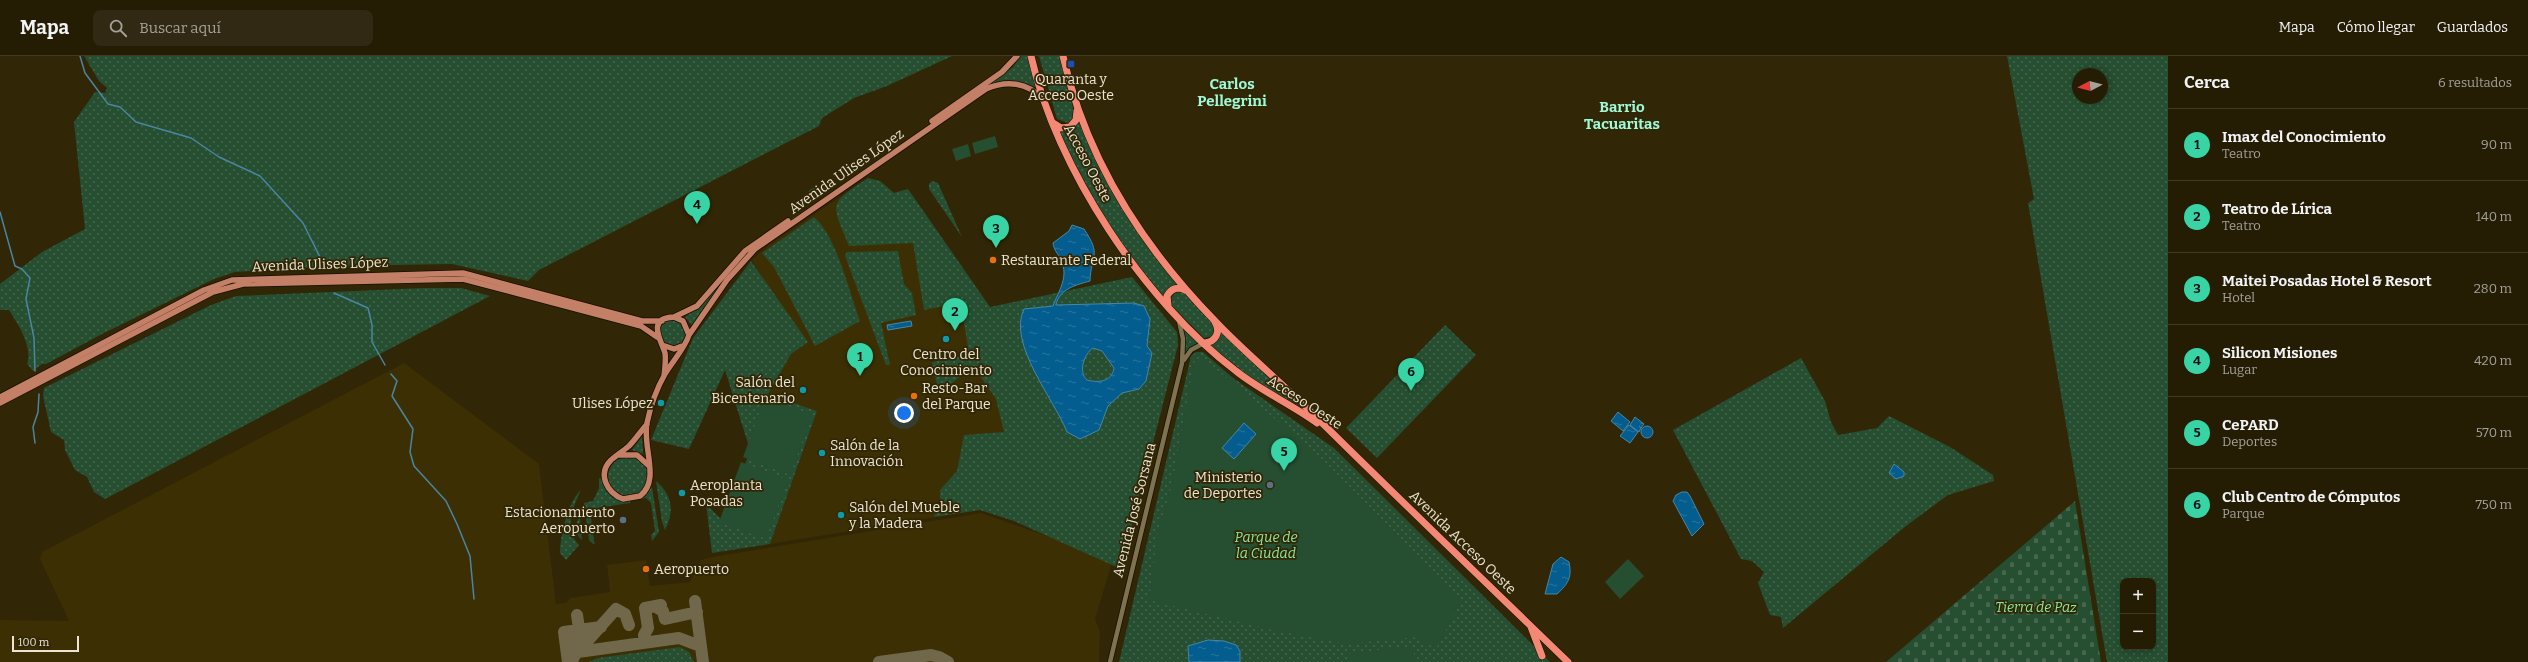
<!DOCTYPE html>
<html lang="es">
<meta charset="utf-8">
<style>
body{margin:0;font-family:Bitter,serif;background:#312913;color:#f1f3f6}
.controls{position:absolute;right:12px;bottom:12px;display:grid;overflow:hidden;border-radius:8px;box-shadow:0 2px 6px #0003}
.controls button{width:36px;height:36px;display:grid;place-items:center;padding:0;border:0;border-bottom:1px solid #423a26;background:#251c04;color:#f1f3f6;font:20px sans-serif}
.compass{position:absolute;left:2072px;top:12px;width:36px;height:36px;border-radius:50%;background:#251c04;box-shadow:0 2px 6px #0003;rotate:263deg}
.scale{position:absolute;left:12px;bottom:10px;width:67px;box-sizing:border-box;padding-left:4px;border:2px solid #ece5d3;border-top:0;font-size:11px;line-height:14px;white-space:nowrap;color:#ece5d3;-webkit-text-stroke:3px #312605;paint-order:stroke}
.you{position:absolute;left:904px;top:357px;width:14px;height:14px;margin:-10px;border:3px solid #fff;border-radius:50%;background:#1a73e8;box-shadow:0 0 0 6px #1a73e833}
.badge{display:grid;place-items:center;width:26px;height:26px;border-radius:50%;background:#39d4a5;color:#111;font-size:13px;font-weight:700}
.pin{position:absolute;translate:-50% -33px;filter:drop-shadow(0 1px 2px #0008)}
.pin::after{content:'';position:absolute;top:21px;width:14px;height:12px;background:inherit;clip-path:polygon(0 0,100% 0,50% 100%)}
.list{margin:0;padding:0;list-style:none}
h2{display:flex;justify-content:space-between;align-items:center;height:52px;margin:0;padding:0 16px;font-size:17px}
h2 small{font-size:13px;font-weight:400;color:#a3a19a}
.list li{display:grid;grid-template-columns:26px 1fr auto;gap:12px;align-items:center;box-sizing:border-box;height:72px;padding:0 16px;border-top:1px solid #423a26}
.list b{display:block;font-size:15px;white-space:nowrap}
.list p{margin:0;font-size:13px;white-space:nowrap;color:#a3a19a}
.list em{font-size:13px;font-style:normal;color:#a3a19a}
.icon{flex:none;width:22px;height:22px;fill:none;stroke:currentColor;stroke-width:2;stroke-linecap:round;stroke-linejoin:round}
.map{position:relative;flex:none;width:2168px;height:606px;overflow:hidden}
header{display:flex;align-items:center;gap:24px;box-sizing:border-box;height:56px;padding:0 20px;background:#251c04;border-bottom:1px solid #423a26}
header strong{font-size:19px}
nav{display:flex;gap:22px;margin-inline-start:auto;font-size:14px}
.search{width:280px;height:36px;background:#312913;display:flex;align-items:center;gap:10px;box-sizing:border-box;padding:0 14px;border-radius:8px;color:#a3a19a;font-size:15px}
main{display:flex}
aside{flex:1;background:#251c04}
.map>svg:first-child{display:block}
.built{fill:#3c2f04}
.green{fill:url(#green-dots);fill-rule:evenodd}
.cemetery{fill:url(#cemetery-stones)}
.pitch{fill:#264e30}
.water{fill:url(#water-ripples);stroke:#4986a3;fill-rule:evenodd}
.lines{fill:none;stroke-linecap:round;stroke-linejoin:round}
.stream{stroke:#4986a3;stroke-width:1.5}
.taxiway{stroke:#71684c;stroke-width:12}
.minor-casing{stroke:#170f00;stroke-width:6}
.major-casing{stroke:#170f00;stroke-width:7}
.highway-casing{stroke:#170f00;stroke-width:8}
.minor{stroke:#7e7251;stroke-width:4.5}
.major{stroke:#c47f67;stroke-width:5.5}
.highway{stroke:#f38875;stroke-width:7}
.transit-dot{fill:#1a4fb4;stroke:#312605;stroke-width:1.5}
.food-dot{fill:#e8710a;stroke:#312605;stroke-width:1.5}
.culture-dot{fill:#0f9aa8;stroke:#312605;stroke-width:1.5}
.service-dot{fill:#5c6f8a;stroke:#312605;stroke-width:1.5}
.labels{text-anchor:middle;stroke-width:3.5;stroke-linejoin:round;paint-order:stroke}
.poi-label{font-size:14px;fill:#ece5d3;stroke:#312605;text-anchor:start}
.street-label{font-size:14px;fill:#ece5d3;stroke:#312605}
.park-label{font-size:14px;font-style:italic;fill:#89e89e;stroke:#312605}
.neighbourhood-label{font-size:15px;font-weight:bold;fill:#9ff9d6;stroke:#312605}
</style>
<header>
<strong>Mapa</strong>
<div class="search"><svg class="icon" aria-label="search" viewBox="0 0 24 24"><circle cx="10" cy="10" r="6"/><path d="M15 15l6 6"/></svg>Buscar aquí</div>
<nav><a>Mapa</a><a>Cómo llegar</a><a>Guardados</a></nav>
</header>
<main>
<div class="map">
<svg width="2168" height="606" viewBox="0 0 2168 606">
<defs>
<pattern id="green-dots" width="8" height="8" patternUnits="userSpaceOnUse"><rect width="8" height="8" fill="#264e30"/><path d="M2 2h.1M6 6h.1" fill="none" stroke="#46674d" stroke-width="1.8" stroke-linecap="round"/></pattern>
<pattern id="cemetery-stones" width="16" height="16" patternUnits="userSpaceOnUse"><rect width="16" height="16" fill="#264e30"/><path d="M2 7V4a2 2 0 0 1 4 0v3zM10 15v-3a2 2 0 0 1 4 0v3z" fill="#46674d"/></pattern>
<pattern id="water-ripples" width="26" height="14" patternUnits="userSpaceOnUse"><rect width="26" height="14" fill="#035e8f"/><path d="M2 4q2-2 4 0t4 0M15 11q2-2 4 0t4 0" fill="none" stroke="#28759e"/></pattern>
</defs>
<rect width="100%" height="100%" fill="#312605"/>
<!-- built -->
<path class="built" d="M868,122L880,125L894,137L908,133L990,251L1014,465L980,454L770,488L817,355L768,338L782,299L801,287L752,204L769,189Z
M404,307L539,408L556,548L566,547L570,542L610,536L607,509L646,504L650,530L690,526L701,504L712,501L981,457L1113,503L1095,563L1100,576L1099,606H0V564L69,565L40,503L42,496Z"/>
<!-- green -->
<path class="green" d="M84,0H952L887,30L854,42L822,62L819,70L539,214L528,225L452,208L335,210L235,216L214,223L102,278L46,308H42L33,315L27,308C33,291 18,268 9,254H0V228L42,196L85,173L74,66L95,36L105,37L107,32L99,25Z
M1020,0H1028L1035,31C1017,25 1005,25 986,31L834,134L1013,11Z
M1039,0H1061L1074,56L1072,65L1068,67L1057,63Z
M2007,0H2168V606H2107L2028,147L2034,143ZM2078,18H2102V42H2078ZM2123,525H2153V591H2123Z
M1078,62L1117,142L1183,232L1165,242C1118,193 1087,132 1057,72L1062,74Z
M868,122L880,125L894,137L908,133L990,251L1132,221L1177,276L1178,289L1121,513L1014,465L980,454L934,461L940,447V434L957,415L964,379L1004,376L996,343L973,310L940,337L938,334L932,306L964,300L963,293L968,291L963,261L956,262L954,248L924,254L913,187L849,190C831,147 828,148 868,122Z
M932,125L938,127L962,181L929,133V128Z
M817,130L828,132L808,147C806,136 808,134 817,130Z
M806,153L753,192L716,236L692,269L685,261L699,251L752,190Z
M814,161C837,181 849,236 860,265L815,290L774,211L762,197Z
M898,195L904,228L912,237L916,259L881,267L890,309H886L845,200L847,196Z
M751,205L808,286L791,298L768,338L817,355L770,488L712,497L706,448L725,467L750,394L725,314L689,393L651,384L693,282Z
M424,232H461L490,240L105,443L94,436L87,421L75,414L65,394L64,384L51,376L43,340L44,332L211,249L236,240Z
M1177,235L1184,236L1215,269L1213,280L1204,282L1172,250L1171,242Z
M660 277a13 13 0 1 1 26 0a13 13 0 1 1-26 0Z
M1445,269L1476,299L1377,402L1346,372Z
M1183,271L1200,288L1190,293L1184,301Z
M1221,276L1309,357L1237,314L1208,287L1218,284Z
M1196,296H1203L1233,322L1334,392L1550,606H1119L1191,300Z
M1801,302L1825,345L1831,366L1838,379L1877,372L1889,360L1950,391L1993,419L1994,425L1948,439L1906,470L1783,572L1781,561L1770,559L1758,527L1764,516L1752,505L1741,503L1673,374Z
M642,380L643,398L632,394Z
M608 421a20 20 0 1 1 40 0a20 20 0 1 1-40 0Z
M599,422L604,423L609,436L630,445V447L590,453L594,486L596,487L593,488L589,484L584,447L593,445L599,432Z
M656,425C672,439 675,454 665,474L662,466Z
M652,431L659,476L652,485L651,479L655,475L651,447L646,442L640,443Z
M581,434C573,451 563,473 579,489L566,504L560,497C560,479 568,446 581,434Z
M580,460L582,484C573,477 575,469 580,460Z
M680,591L689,596L694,606H589L597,602Z"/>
<!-- cemetery -->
<path class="cemetery" d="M2075,445L2101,606H1886Z"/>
<!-- pitch -->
<path class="pitch" d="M995,80L998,91L975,98L972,87Z
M968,88L971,100L956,105L952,93Z
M1203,302L1320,401L1462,544L1436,593L1417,581L1346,588L1273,574L1149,544L1157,480L1172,428L1194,306L1197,303Z
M765,341L812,359L790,419L743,401Z
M741,406L788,424L766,483L719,466Z
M1628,503L1644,520L1620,543L1605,526Z
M1413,590L1415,606H1348L1347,598Z"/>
<!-- water -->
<path class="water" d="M1072,169L1084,173C1102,200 1091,198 1090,225C1076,229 1059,233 1056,249L1134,247L1144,250L1150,263L1147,290L1152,297L1146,325L1139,333L1122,337L1108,350L1099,374L1080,383L1067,376C1054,343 1007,287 1024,253L1053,250C1059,234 1069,221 1061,204C1058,197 1054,195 1053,187L1069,175ZM1093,292L1102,295L1114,312C1112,326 1098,327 1087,324C1078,316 1084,298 1093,292Z
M911,265L912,270L888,274L887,269Z
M1618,356L1630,366L1623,375L1611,365Z
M1635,361L1644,368L1641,372L1639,370L1641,372L1639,376L1630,369Z
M1244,367L1256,378L1234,403L1222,392Z
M1629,369L1638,376L1630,387L1620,380Z
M1641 376a6 6 0 1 1 12 0a6 6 0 1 1-12 0Z
M1894,408L1904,416V420L1896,423L1889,417Z
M1682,436H1687L1690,440L1704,468L1692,480L1673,445L1676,439Z
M1561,501L1569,506C1572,521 1569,527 1557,538H1545L1553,508Z
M1208,584L1224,585L1236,589L1240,595V606H1189L1188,590Z"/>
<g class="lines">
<!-- stream -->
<path class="stream" d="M80,0L85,17L108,48L120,51L136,66L191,82L219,101L260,120L303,167L323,207
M0,156L15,210L22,213L30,222L26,243L34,282L35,315
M334,237L368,252L372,269V286L385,309
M391,318L397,325L392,340L413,373L410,396L414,410L446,445L457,468L470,500L474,543
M35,387L33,371L38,356L39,338"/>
<!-- taxiway -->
<path class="taxiway" d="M695,545L703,606
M659,553L663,555L665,563L697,556
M645,586L644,579L648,572L645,552L661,549
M578,596L679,582L700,590
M572,601L573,591L580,579L577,559
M572,605L575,599L616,553L625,558L629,569
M568,606L564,576L601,571
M879,606L931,599L939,601L948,606"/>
<defs>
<path id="minor" d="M1184,304L1191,294L1204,287
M1110,606L1182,307L1183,283L1179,265"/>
<path id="major" d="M932,65L1002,16L1017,0
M674,261L697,250L745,195L788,165
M689,279L727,224L755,193L986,33C1006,24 1028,26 1042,43
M662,289L674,293L682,290
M0,341L204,234L232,224L463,217L642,265H662
M0,347L213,236L243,228L463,223L641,270L657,281
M647,368C641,375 635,384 629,390C623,395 617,399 611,404C597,418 607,437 623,443L640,440C661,424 642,391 647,367C650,352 657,332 665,318C672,306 685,292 689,279L683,265L674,261C646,262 661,284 665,297C666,304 665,312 664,320
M619,399H637L648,409"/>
<path id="highway" d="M1031,0C1056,112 1145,246 1236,315C1261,335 1291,348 1317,367
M1063,0C1086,103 1142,190 1215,265C1245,297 1280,325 1311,356C1396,440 1482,523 1568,606
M1053,67L1061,72L1070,71L1076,64L1077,55
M1168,249L1167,240C1171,233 1177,230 1185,234
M1204,287C1216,286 1221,276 1215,266
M1531,571L1542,600"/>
</defs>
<!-- minor casing -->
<use href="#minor" class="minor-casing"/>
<!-- major casing -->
<use href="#major" class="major-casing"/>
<!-- highway casing -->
<use href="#highway" class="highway-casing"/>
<!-- minor -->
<use href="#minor" class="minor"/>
<!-- major -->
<use href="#major" class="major"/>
<!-- highway -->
<use href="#highway" class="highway"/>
</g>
<!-- markers -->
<rect class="transit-dot" x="1067" y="4" width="8" height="8" rx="2"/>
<g class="food-dot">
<circle cx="993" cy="204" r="4"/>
<circle cx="914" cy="340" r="4"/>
<circle cx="646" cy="513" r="4"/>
</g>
<g class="culture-dot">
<circle cx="946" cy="283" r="4"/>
<circle cx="803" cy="334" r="4"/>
<circle cx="661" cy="347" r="4"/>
<circle cx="822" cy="397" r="4"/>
<circle cx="682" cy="437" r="4"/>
<circle cx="841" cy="459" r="4"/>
</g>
<g class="service-dot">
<circle cx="1270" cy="429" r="4"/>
<circle cx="623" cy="464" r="4"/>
</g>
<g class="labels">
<!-- poi labels -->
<g class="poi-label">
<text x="1071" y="28" text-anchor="middle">Quaranta y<tspan x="1071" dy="16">Acceso Oeste</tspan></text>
<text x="1001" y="209">Restaurante Federal</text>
<text x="946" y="303" text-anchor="middle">Centro del<tspan x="946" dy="16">Conocimiento</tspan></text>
<text x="795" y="331" text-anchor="end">Salón del<tspan x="795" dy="16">Bicentenario</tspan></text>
<text x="922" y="337">Resto-Bar<tspan x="922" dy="16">del Parque</tspan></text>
<text x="653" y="352" text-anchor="end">Ulises López</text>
<text x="830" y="394">Salón de la<tspan x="830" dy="16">Innovación</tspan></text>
<text x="1262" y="426" text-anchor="end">Ministerio<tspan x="1262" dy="16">de Deportes</tspan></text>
<text x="690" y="434">Aeroplanta<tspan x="690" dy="16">Posadas</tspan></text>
<text x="849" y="456">Salón del Mueble<tspan x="849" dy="16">y la Madera</tspan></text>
<text x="615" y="461" text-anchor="end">Estacionamiento<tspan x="615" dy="16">Aeropuerto</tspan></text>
<text x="654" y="518">Aeropuerto</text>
</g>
<!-- street labels -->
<g class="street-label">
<text transform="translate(1088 107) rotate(62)" y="5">Acceso Oeste</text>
<text transform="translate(846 115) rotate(-35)" y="5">Avenida Ulises López</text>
<text transform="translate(320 208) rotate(-2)" y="5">Avenida Ulises López</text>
<text transform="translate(1305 346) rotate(33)" y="5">Acceso Oeste</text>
<text transform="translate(1134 454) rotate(-76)" y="5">Avenida José Sorsana</text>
<text transform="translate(1463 486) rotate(44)" y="5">Avenida Acceso Oeste</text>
</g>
<!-- park labels -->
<g class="park-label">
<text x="1266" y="486">Parque de<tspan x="1266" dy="16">la Ciudad</tspan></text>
<text x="2036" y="556">Tierra de Paz</text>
</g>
<!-- neighbourhood labels -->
<g class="neighbourhood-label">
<text x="1232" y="33">Carlos<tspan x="1232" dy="17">Pellegrini</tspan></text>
<text x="1622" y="56">Barrio<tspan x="1622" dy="17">Tacuaritas</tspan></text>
</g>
</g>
</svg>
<div class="controls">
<button>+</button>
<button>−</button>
</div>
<svg class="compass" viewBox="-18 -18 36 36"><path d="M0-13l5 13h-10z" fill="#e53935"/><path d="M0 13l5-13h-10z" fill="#a3a19a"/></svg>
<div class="scale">100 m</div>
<div class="you"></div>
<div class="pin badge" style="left:860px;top:320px">1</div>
<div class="pin badge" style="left:955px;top:275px">2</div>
<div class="pin badge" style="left:996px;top:192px">3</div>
<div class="pin badge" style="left:697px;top:168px">4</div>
<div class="pin badge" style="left:1284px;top:415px">5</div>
<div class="pin badge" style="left:1411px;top:335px">6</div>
</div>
<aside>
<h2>Cerca<small>6 resultados</small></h2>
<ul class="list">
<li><span class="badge">1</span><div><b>Imax del Conocimiento</b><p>Teatro</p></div><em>90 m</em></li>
<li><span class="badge">2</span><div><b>Teatro de Lírica</b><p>Teatro</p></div><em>140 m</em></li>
<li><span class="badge">3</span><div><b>Maitei Posadas Hotel &amp; Resort</b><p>Hotel</p></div><em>280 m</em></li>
<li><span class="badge">4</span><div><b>Silicon Misiones</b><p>Lugar</p></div><em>420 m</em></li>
<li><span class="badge">5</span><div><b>CePARD</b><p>Deportes</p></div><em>570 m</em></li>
<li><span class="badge">6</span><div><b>Club Centro de Cómputos</b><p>Parque</p></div><em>750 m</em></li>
</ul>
</aside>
</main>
